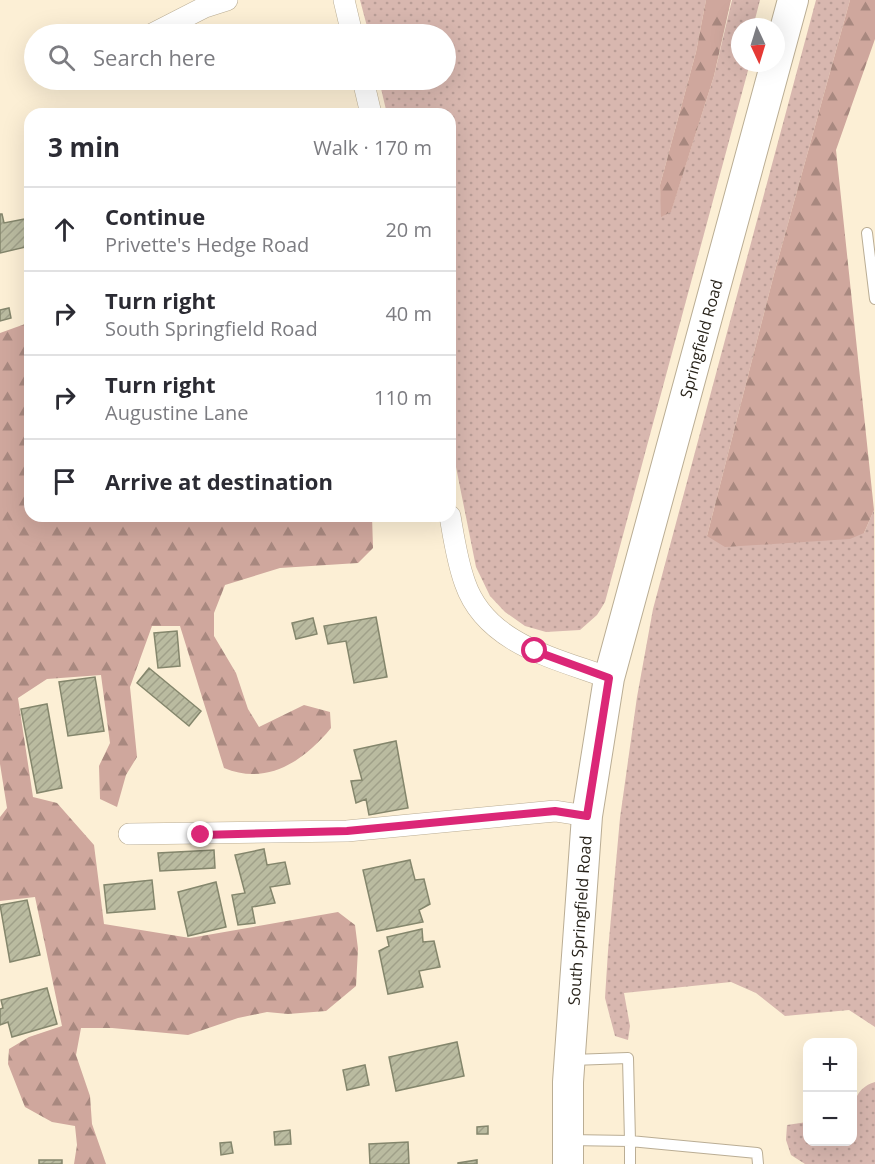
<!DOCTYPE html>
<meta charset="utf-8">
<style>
body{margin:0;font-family:"Open Sans",sans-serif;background:#f7f7f7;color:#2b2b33}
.controls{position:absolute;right:18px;bottom:18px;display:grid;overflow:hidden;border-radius:12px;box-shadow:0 6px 24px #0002}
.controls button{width:54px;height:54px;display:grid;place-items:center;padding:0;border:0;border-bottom:2px solid #e1e1e2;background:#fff;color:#2b2b33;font:30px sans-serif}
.compass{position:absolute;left:731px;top:18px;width:54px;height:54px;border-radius:50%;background:#fff;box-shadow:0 6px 24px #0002;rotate:176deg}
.stop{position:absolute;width:18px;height:18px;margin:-14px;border:4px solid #db2777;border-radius:50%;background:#fff}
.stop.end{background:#db2777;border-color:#fff;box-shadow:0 2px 6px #0008}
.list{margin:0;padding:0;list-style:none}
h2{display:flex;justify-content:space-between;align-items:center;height:78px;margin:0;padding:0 24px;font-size:26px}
h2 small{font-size:20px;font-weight:400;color:#7c7c81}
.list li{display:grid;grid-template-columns:39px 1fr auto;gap:18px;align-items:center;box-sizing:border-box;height:84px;padding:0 24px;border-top:2px solid #e1e1e2}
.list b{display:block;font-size:22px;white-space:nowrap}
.list p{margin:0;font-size:20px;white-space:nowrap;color:#7c7c81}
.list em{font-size:20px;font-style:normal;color:#7c7c81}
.icon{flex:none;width:33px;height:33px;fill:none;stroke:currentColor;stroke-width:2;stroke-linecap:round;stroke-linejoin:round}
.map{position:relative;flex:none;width:875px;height:1164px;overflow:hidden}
.search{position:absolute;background:#fff;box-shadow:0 6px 24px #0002;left:24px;top:24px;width:432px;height:66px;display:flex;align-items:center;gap:15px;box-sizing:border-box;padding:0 21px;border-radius:33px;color:#7c7c81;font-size:22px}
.panel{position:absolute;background:#fff;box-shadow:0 6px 24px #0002;left:24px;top:108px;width:432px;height:414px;border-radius:18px}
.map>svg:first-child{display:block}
.grass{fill:url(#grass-dots)}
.forest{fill:url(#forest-firs)}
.building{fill:url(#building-hatch);stroke:#84866c;stroke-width:1.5}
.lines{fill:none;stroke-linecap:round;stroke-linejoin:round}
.lane-casing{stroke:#baad94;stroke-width:12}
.street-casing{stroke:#baad94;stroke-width:22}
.secondary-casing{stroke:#baad94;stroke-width:32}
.lane{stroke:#fff;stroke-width:10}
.street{stroke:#fff;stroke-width:21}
.secondary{stroke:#fff;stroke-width:30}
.route{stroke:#db2777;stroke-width:8}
.labels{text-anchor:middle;stroke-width:4.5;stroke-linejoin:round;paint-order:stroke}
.street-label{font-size:16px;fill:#28231a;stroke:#fcefd5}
</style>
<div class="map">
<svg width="875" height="1164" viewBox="0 0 875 1164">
<defs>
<pattern id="grass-dots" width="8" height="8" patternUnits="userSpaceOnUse" patternTransform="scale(1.5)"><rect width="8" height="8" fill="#d8b7af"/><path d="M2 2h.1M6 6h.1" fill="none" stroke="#b99d96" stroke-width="1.8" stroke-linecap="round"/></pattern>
<pattern id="forest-firs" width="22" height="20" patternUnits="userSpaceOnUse" patternTransform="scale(1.5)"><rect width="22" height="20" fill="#cfa79d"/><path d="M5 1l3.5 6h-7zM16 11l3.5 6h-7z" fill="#a8887f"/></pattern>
<pattern id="building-hatch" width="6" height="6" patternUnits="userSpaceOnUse" patternTransform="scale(1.5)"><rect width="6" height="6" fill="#babba0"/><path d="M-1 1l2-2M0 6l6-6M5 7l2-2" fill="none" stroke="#a0a089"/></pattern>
</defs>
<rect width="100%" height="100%" fill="#fcefd5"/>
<!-- grass -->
<path class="grass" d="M360,0H706L696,52L660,185L662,216L671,211L714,76L732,0H760L753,27H740V63H750L605,602L597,615L580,630L546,632L525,626L505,612L490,596L476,567L450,437V114H387L379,80H446V34H369Z
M816,0H850L774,274L707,536L864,533L874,510L875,1027L849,1010L785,1016L756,993L731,982L624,993L630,1026L628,1040L615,1036L605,998L608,951L620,818L637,697L653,609Z
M875,1082V1164H805L791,1155L786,1140L787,1125L807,1122L808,1142H852C852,1119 848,1090 875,1082Z"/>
<!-- forest -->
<path class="forest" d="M706,0H731L714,76L671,212L661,217L660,185L696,52Z
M850,0H875V39L836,150L874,510L864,533L850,539L725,547L707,536L774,274Z
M25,324L30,326V516H372L373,548L358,563L280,568L225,585L214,613V636L236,673L248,709L259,727L304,705L330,712L331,728C304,761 267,786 224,768L180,626H152L130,687L137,757L126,775L117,807L100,799L99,766L110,743L101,675L47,679L18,698L33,797L57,803L94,845L104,924L190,938L338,912L355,925L358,949L356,986L326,1011L288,1014L267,1012L238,1018L188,1035L112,1028H81L76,1055L90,1096L92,1124L106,1164H74L77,1145L75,1126L52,1122L25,1107L8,1064L9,1049L29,1037L62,1026L35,897L0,901V817L7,808L0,764V333Z"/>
<!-- building -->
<path class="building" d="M0,214H2L4,223L30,218V246L0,253Z
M9,308L11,318L0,321V310Z
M376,617L387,677L354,683L346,641L328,644L324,626Z
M313,618L317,634L296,639L292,623Z
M177,631L180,666L158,668L154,633Z
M149,668L201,711L189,726L137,683Z
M95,677L104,731L68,736L59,682Z
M47,704L62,788L37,793L21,709Z
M396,741L408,808L369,815L366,799L356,803L351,781L362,780L354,750Z
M264,849L267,865L285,862L290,884L270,887L275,903L252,907L255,923L238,925L232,895L245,893L235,855Z
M214,850L215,868L160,871L158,853Z
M410,860L415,880L424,879L430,904L419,910L423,922L377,931L363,870Z
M152,880L155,909L107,913L104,885Z
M216,882L226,927L188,936L178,892Z
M27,900L40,955L10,962L0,905Z
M422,929L423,942L434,941L440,967L419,971L423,987L388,994L379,951L389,946L387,937Z
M47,988L57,1024L12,1037L8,1022L0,1025V1009L3,1008L1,1000Z
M457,1042L464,1076L396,1091L389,1057Z
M365,1065L369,1085L347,1090L343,1070Z
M488,1126V1134H477V1127Z
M290,1130L291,1144L275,1145L274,1132Z
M231,1142L233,1153L221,1155L220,1143Z
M408,1142L409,1164H370L369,1144Z
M39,1160H62V1164H39Z
M477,1160V1164H458V1163Z"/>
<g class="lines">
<defs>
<path id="lane" d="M867,233L875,299
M569,1140L630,1141L628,1058L572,1060
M630,1164V1141L757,1153L758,1164"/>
<path id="street" d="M344,0L352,34
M152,34L205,7L227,0
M363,80L371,114
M450,516C454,539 457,561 465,583C486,644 555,658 609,678
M129,834L347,831L555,811L587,816"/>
<g id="secondary">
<path id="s1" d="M568,1164V1082L587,816L609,678L793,0"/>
</g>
</defs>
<!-- lane casing -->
<use href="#lane" class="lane-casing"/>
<!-- street casing -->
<use href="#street" class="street-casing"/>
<!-- secondary casing -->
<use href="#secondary" class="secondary-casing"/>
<!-- lane -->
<use href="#lane" class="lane"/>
<!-- street -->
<use href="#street" class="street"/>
<!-- secondary -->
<use href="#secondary" class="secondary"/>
</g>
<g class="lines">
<!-- route -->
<path class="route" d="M201,835L347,831L555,811L587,816L609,678L535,651"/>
</g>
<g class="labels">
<!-- street labels -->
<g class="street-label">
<text dy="6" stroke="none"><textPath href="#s1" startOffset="840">Springfield Road</textPath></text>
<text dy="6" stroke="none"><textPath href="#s1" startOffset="244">South Springfield Road</textPath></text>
</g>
</g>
</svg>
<div class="controls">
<button>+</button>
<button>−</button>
</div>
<svg class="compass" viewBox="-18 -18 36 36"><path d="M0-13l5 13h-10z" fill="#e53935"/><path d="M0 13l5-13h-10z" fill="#7c7c81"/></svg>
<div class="stop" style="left:535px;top:651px"></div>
<div class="stop end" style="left:201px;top:835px"></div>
<div class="search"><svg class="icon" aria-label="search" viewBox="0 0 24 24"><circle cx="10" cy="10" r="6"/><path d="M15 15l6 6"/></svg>Search here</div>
<section class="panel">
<h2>3 min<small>Walk · 170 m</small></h2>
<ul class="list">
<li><svg class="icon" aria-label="ahead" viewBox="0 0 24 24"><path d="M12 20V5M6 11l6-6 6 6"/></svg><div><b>Continue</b><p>Privette's Hedge Road</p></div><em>20 m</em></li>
<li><svg class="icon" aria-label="right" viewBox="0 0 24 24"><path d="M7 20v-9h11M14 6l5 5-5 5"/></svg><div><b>Turn right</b><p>South Springfield Road</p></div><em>40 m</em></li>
<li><svg class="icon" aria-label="right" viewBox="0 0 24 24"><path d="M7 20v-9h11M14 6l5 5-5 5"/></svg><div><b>Turn right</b><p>Augustine Lane</p></div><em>110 m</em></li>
<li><svg class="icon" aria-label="arrive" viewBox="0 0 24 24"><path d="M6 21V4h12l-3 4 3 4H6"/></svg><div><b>Arrive at destination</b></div></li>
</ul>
</section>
</div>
